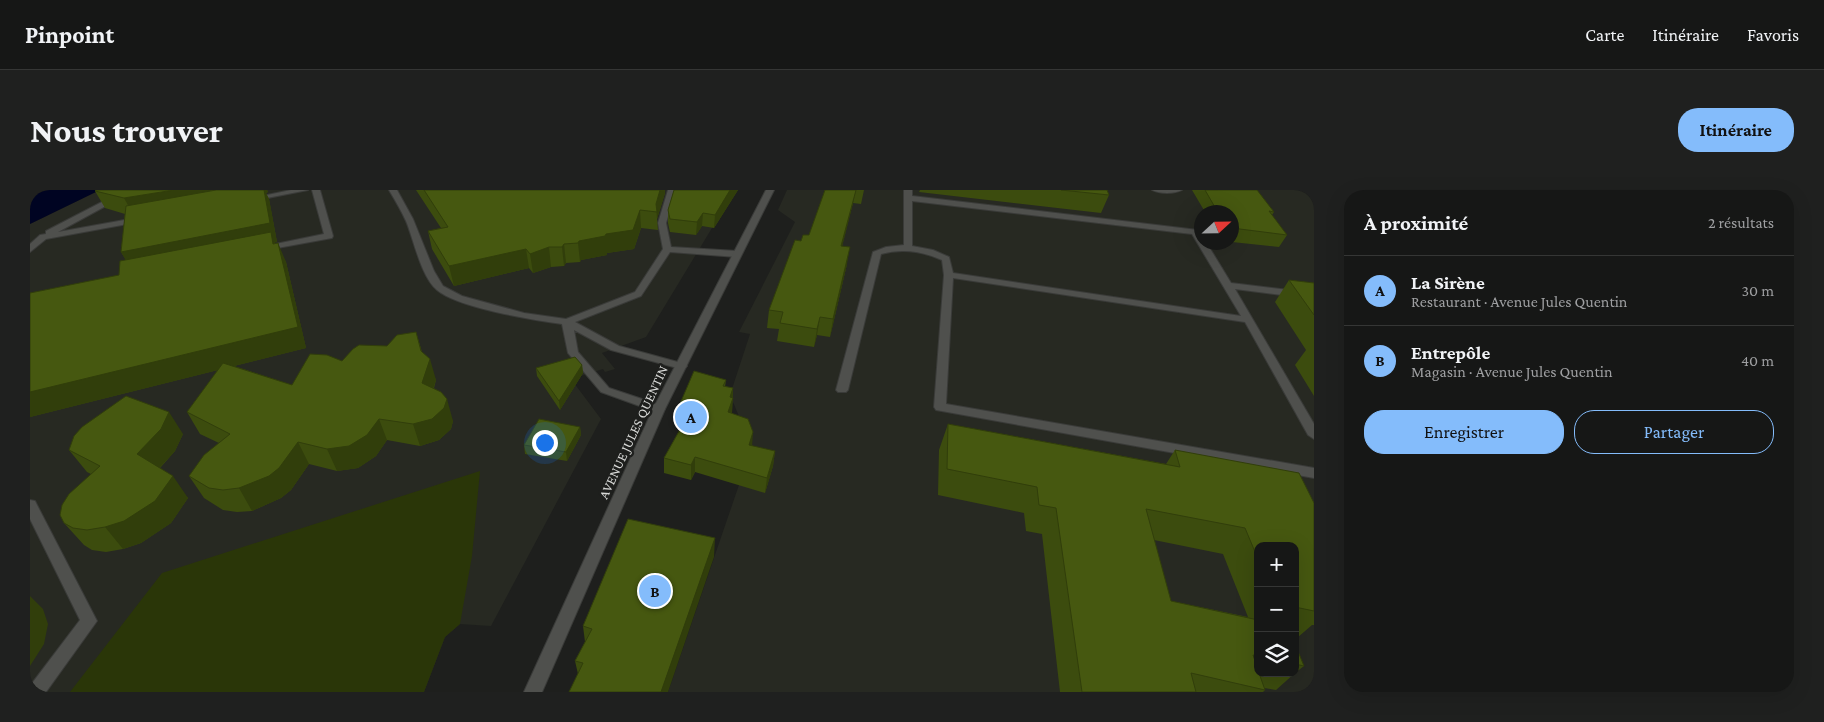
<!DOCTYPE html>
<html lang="fr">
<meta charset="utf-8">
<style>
body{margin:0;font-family:"Crimson Pro",serif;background:#1f201f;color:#f1f3f6}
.controls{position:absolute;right:15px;bottom:15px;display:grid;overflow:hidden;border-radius:10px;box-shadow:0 5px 20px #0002}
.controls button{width:45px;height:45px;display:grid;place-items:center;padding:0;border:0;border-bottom:1px solid #353635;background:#161716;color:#f1f3f6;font:25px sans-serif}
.compass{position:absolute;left:1164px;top:15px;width:45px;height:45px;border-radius:50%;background:#161716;box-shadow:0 5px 20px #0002;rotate:68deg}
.you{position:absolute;left:514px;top:252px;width:18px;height:18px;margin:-12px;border:4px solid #fff;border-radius:50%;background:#1a73e8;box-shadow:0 0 0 8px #1a73e833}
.badge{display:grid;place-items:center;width:32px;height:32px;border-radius:50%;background:#84bcfb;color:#111;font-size:16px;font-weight:700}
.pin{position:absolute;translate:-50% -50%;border:2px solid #fff;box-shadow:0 1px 5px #0006}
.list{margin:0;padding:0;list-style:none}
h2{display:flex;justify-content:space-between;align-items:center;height:65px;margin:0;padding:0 20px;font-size:21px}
h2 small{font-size:16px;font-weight:400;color:#9e9fa1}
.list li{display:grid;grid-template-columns:32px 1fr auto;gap:15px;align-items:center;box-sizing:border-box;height:70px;padding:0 20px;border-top:1px solid #353635}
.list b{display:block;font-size:19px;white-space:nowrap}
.list p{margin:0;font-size:16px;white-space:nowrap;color:#9e9fa1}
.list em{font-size:16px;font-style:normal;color:#9e9fa1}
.actions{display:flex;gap:10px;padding:15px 20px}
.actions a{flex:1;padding:11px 0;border:1px solid #84bcfb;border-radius:20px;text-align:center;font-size:18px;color:#84bcfb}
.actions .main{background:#84bcfb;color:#111}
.icon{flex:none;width:28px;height:28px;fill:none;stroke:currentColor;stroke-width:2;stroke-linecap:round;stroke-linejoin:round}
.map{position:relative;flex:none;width:1284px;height:502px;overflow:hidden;border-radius:20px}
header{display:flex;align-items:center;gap:30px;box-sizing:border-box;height:70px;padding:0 25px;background:#161716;border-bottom:1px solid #353635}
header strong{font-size:24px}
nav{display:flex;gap:28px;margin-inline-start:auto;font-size:18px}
.intro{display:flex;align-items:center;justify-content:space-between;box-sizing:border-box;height:120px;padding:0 30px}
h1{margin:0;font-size:35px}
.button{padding:12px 22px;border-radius:20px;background:#84bcfb;color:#111;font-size:18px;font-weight:700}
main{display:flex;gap:30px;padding:0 30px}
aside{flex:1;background:#161716;border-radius:20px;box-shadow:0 5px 20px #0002}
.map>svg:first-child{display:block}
.built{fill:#272922;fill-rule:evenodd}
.green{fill:#2a3608}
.water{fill:#000422}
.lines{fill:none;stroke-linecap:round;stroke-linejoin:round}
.service-casing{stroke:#3a3b39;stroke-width:2}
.minor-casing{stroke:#3a3b39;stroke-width:2}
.service{fill:#4f504d;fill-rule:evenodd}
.minor{fill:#4f504d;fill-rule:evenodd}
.wall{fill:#3c4c0e;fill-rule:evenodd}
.shaded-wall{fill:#313e0b}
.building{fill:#465810;stroke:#313e0b}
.labels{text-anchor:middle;stroke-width:5;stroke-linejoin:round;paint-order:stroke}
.street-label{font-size:14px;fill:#d8d9d7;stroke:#1e1f1d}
</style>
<header>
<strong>Pinpoint</strong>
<nav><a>Carte</a><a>Itinéraire</a><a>Favoris</a></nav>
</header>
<div class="intro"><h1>Nous trouver</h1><a class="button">Itinéraire</a></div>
<main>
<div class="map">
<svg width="1284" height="502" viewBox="0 0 1284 502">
<rect width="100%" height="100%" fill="#1e1f1d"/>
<!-- built -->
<path class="built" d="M70,0H705L616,147L572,163L585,179L575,182L573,179L541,189L571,229L461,436L430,434L415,447L394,502H0V34Z
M757,0H1284V502H638L722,257L700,205L720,144L709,142L765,32L748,20ZM1172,22H1202V52H1172ZM1228,356H1265V483H1228Z"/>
<!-- green -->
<path class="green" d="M450,281L442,366L430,434L415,447L394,502H40L132,383Z"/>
<!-- water -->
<path class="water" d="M0,0H70L0,34Z"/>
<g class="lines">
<defs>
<path id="service" d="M95,0H105L28,42L111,27H114V31L16,49L0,62V54L10,45L16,44V41Z
M261,0H278L222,11L218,9Z
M282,0H290L303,46L302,48L231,61V57L294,44Z
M359,0H367L383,29L404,81L413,96L432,106L494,123L536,129L605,102L633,59L628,33L638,0H646L636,33L641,57L707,61L711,64L707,67L640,62L611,106L545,132L589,156L655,174L657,176L655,178L651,179L581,160L544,140L548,162L579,198L633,216L635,219L629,223L571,202L538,163L532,134C504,130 428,118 407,100C391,87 384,50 376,31C371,20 365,10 359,0Z
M874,0H882V6L1168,40L1172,46V52H1176L1201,93L1284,103V109L1205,99L1284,234V249L1278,245L1215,132L923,88L916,214L1284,278V288L906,220L904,217L914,85L912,70C892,61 872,58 851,64L818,200L816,202H808L806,200L843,62L856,57L874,55ZM882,11L1162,44L1211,126L923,83L919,67L903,60L882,56Z
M1122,0H1152C1145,4 1129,4 1122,0Z
M0,310L5,311L7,315L67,431L16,502H0V496L50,430L0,329Z"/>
<path id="minor" d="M736,0H744L635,219L512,502H494L623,219Z"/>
</defs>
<!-- service casing -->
<use href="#service" class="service-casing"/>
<!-- minor casing -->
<use href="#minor" class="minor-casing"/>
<!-- service -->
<use href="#service" class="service"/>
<!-- minor -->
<use href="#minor" class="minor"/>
</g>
<!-- wall -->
<path class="wall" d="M66,0H237L238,2L236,3L239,9L247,52H245L256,72L276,158L204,176L262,195L312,171L357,156L386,142L392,162L406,190L404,198L423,231L421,239L409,250L390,256L357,250L346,266L328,278L307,281L279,274L261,300L251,308L222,321L207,322L193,320L174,308L159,286L189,253L170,244L157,222L188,180L0,227L89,85L96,70L91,62L95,24L75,18L65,1Z
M386,0H635V3L627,29L628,40L611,38L604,59L577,63V65L551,70L550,72L536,73L534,76L521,77L503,83L499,78L424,96L402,59L398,41L411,38Z
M644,0H708L684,38L672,36L666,45L640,42L638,33V20Z
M795,0H834L831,14L823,13L812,56L817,74L800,147L787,145L784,157L747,151L749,139L737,138L739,120L771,51L779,45Z
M890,0H1077L1079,5L1071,23L889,2Z
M1162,0H1227L1244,22L1242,25L1257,45L1249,57L1202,52V22H1175Z
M1259,90L1284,93V206L1265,175L1276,160L1245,112Z
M552,175L553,183L530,220L507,186L506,178Z
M696,190L695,197L703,198L702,223L722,256L745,261L743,276L735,303L665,282L661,290L634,283V268L654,232L649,231V216Z
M918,234L1136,274L1145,260L1284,313V435H1282L1267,448H1265V356H1228V483H1265L1246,500L1234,498L1235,500L1233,502H1030L1012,344L996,341L994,323L908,305L909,260ZM1124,350L1193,364L1218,427L1141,411Z
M550,237L551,245L537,271L495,264L494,255Z
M153,244L145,261L130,278L158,308L141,333L111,353L93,359L76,362L62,360L54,355L34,333L61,284L57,282L39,260Z
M684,367L548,484L545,471L555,452L553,436Z
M1265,454L1274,476L1265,483Z"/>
<!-- shaded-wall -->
<path class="shaded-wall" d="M144,0H237L238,2L236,3L239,9L247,52H245L249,61L102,81L91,62L104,26L94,8Z
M630,0H635V3L627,29L626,14Z
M700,0H708L684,38L685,25Z
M826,0L823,13L808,73L811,56Z
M610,20L611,38L604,59L577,63V65L551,70L550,72L548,53L549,51L576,44Z
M673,23L672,36L666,45L667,32Z
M248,53L256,72L276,158L0,227V202Z
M534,54L536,73L534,76L532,57Z
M519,57L521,77L503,83L500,64Z
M820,57L817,74L800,147L803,129Z
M496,59L499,78L424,96L419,76Z
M790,127L787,145L784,157L787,139Z
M386,142L392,163L400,169L406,190L398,214L392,193L391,161Z
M552,175L553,183L530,220L529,211Z
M703,198L702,223L697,237L698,222L700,207Z
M417,209L423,231L421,239L409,250L390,256L383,234Z
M139,222L153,244L145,261L122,286L107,264Z
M349,229L357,250L346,266L328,278L307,281L297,259Z
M550,237L551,245L537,271L536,262Z
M723,242L722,257L719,255Z
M268,252L279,274L261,300L251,308L222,321L209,298Z
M745,261L743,276L735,303L737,288Z
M665,267V282L661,290V275Z
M143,286L158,308L141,333L111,353L93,359L75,337Z
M685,348L684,367L638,502H631Z
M0,406L13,419L18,434L14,454L0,476Z"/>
<!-- building -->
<path class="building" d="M66,0H144L94,8L65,1Z
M186,0H234L240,33L91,62L96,16Z
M394,0H630L626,14L627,22L610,20L603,40L576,44L575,46L549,51L548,53L534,54L532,57H519L500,64L496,59L419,76L398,41L418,37Z
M644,0H700L685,25L673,23L667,32L640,29L638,20Z
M795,0H826L811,56L820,57L803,129L790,127L787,139L750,133L753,122L739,120L765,50L771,51L773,45H779Z
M1031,0H1077L1079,5Z
M1175,0H1227L1244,22L1239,21L1257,45L1202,38V22H1192L1190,19H1186Z
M241,42L243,54L248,53L268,137L0,202V103L89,85L90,71Z
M1259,90L1284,93V125Z
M386,142L391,161L400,169L392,193L411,202L417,209L414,218L402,229L383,234L349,229L337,245L319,256L297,259L268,252L249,278L239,286L209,298L193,300L179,298L159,286L174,265L200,244L157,222L193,173L262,195L280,164L297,165L312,171L323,159L329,155L357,156L367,145Z
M545,167L552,175L529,211L506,178Z
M664,181L696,190L693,196L703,198L700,207L703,208L698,222L718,229L723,242L719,255L745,261L737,288L665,267L661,275L634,268L661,220L649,216Z
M96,206L139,222L131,239L107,264L143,286L125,311L94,331L75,337L57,340L43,338L34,333L30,325L32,315L39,304L70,276L39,260L44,246L52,237Z
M509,229L550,237L536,262L494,255Z
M918,234L1150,277L1145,260L1269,283L1284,313V421L1265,417V356H1228V369L1215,338L1116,319L1141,411L1228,430V466L1223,465L1228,480V483H1229L1235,500L1161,483L1166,502H1052L1026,318L1009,315L1007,297L917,279Z
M598,329L685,348L631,502H539L553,473L545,471L562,439L553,436Z
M1265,454L1274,476L1265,474Z"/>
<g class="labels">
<!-- street labels -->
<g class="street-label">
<text transform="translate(603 242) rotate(-65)" y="5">AVENUE JULES QUENTIN</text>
</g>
</g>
</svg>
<div class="controls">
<button>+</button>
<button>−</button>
<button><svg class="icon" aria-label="layers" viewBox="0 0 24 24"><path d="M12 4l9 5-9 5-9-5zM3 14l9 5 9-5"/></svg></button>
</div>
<svg class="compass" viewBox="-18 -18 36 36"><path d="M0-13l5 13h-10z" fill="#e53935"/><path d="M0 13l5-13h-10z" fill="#9e9fa1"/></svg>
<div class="you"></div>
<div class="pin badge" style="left:661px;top:227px">A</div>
<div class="pin badge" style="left:625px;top:401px">B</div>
</div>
<aside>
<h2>À proximité<small>2 résultats</small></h2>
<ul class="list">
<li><span class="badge">A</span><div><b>La Sirène</b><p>Restaurant · Avenue Jules Quentin</p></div><em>30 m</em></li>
<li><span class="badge">B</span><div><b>Entrepôle</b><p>Magasin · Avenue Jules Quentin</p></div><em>40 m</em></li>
</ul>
<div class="actions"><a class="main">Enregistrer</a><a>Partager</a></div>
</aside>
</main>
